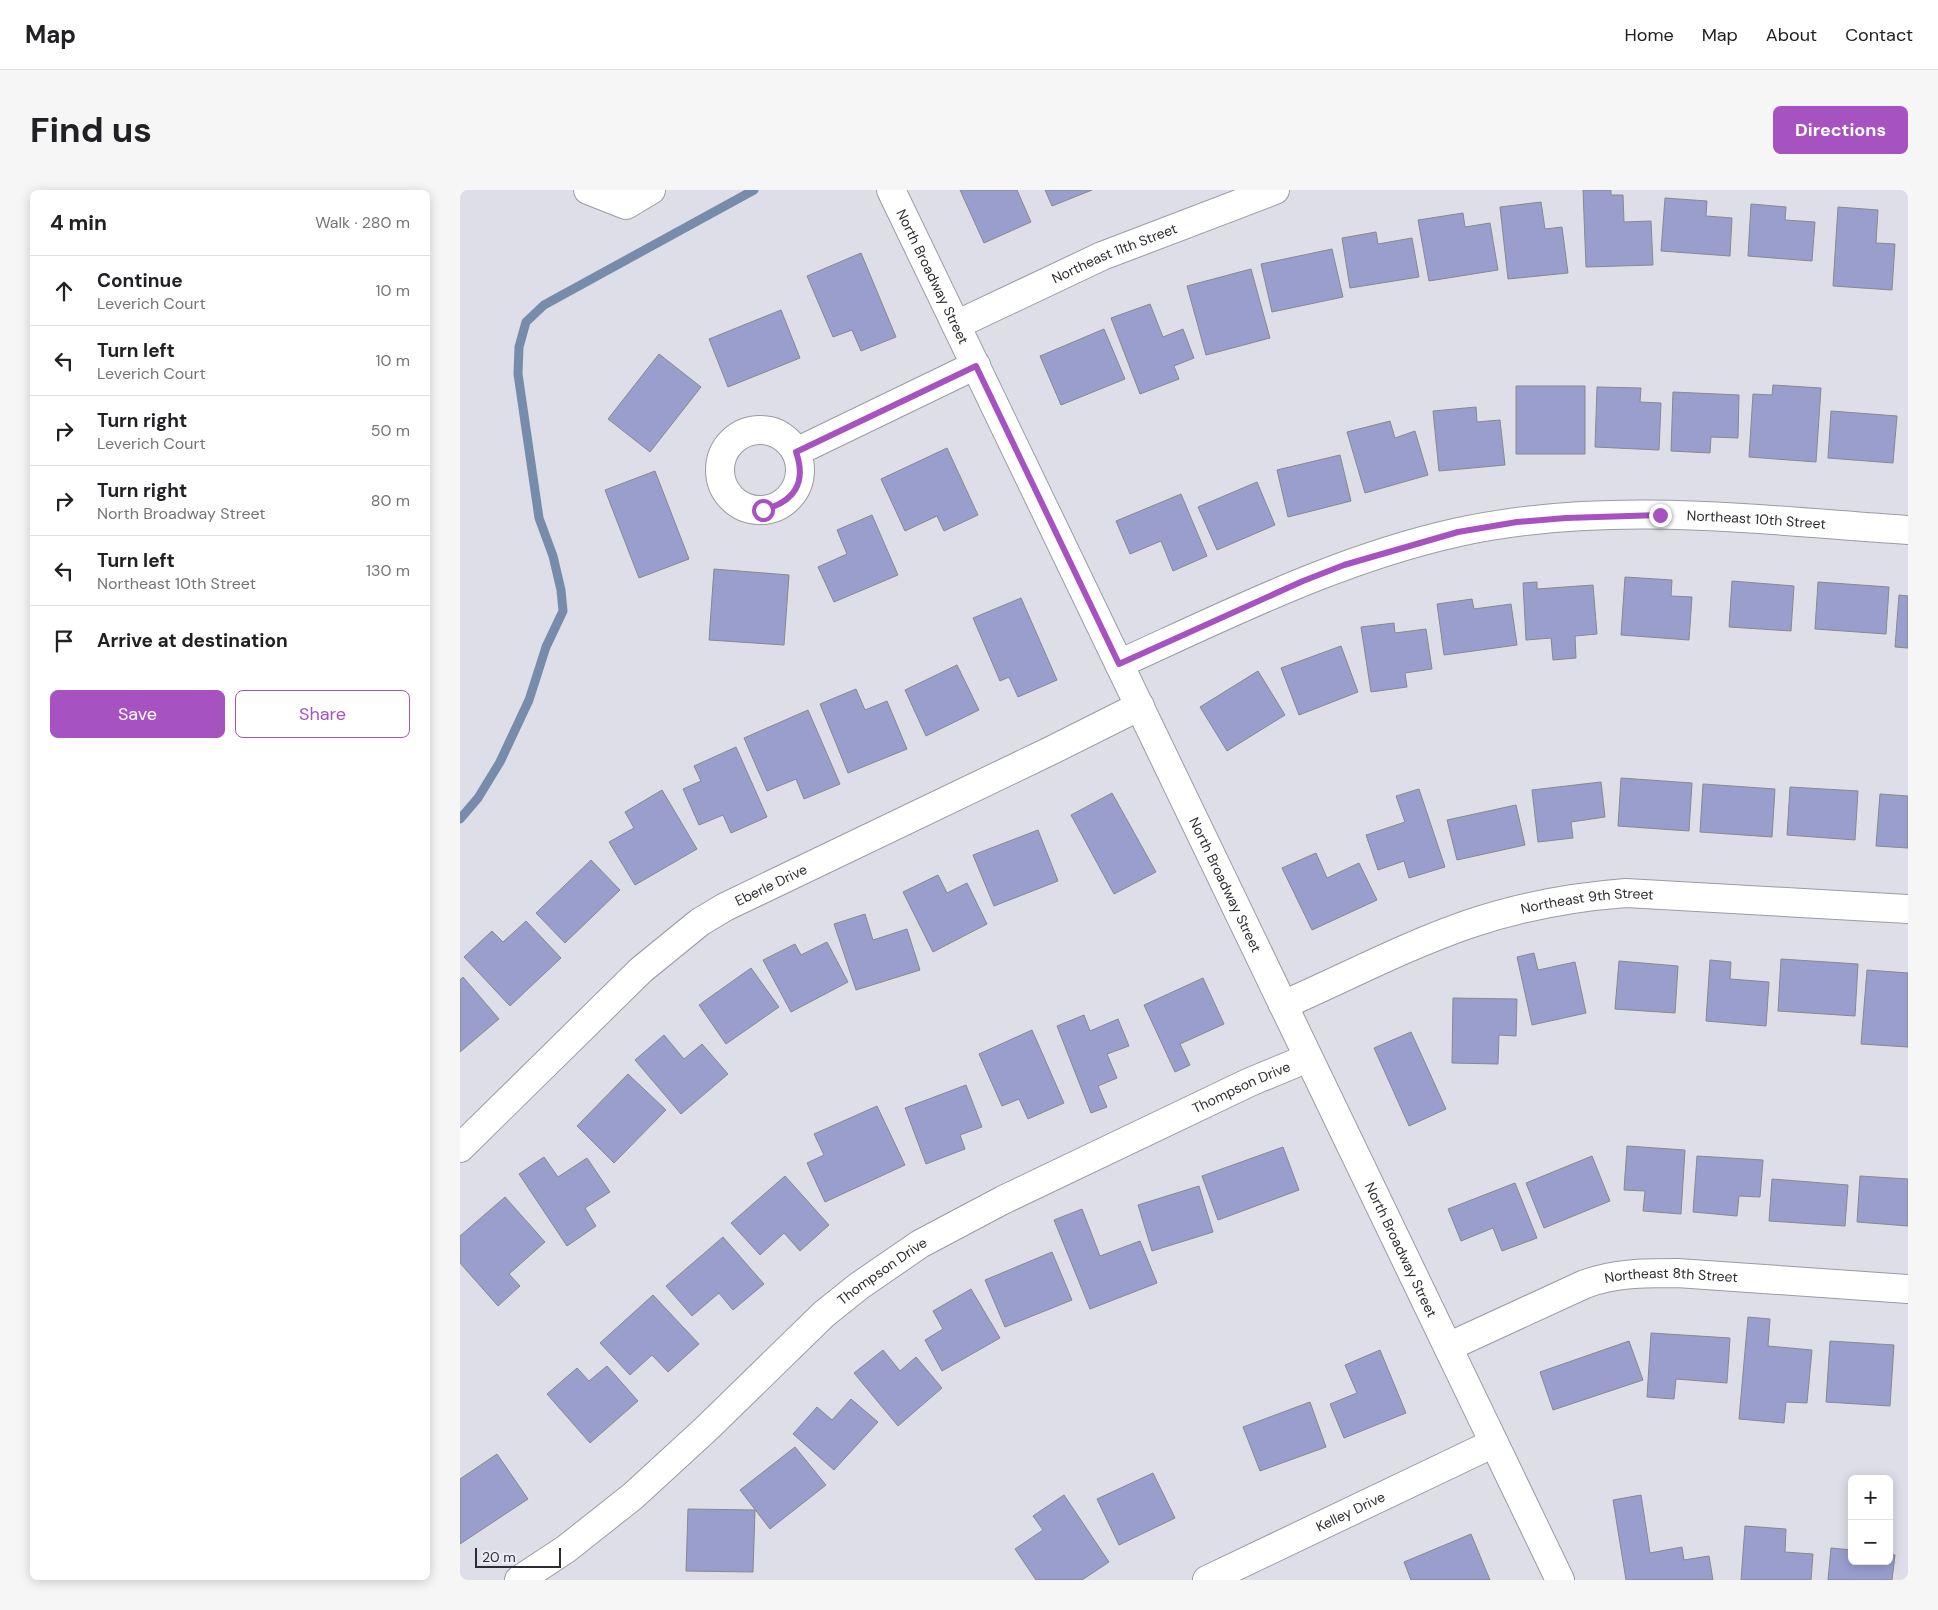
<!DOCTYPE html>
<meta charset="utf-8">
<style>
body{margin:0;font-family:"DM Sans",sans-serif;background:#f6f6f6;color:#202124}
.controls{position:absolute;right:15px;bottom:15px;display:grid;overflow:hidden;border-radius:8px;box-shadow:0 2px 12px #0003}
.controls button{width:45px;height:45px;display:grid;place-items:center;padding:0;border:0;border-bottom:1px solid #e0e0e0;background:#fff;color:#202124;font:25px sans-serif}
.scale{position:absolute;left:15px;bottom:12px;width:86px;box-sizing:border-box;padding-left:5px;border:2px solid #2d2d31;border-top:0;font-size:14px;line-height:18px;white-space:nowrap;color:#2d2d31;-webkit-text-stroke:4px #eaecf5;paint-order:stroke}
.stop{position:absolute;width:15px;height:15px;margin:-11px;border:4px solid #a752c1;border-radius:50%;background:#fff}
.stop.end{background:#a752c1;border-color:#fff;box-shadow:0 1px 5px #0008}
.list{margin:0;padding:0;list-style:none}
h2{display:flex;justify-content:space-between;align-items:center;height:65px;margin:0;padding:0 20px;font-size:21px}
h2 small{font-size:16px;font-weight:400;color:#757577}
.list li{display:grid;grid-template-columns:32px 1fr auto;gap:15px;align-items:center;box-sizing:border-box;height:70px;padding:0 20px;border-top:1px solid #e0e0e0}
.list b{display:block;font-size:19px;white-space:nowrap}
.list p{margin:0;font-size:16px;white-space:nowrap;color:#757577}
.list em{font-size:16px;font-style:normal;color:#757577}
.actions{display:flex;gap:10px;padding:15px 20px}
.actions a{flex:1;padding:11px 0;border:1px solid #a752c1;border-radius:8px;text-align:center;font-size:18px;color:#a752c1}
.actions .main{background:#a752c1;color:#fff}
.icon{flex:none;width:28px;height:28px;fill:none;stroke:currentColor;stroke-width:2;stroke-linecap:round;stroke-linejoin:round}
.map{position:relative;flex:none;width:1448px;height:1390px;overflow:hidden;border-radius:8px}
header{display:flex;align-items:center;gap:30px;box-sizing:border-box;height:70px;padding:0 25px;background:#fff;border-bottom:1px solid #e0e0e0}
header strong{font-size:24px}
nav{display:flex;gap:28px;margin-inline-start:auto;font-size:18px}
.intro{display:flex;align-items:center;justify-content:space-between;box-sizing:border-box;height:120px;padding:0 30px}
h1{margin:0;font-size:35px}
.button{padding:12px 22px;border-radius:8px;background:#a752c1;color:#fff;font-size:18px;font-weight:700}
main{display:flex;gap:30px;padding:0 30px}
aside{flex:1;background:#fff;border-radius:8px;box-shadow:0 2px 12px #0003}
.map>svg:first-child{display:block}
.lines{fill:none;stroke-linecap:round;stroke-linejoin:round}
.stream{stroke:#778caa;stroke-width:9}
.building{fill:#999ecd;stroke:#878891}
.minor-casing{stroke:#9a9ba4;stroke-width:30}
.major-casing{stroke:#9a9ba4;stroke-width:30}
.minor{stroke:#fff;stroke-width:28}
.major{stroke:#fff;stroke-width:28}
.route{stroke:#a752c1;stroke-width:6}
.labels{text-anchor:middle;stroke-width:4.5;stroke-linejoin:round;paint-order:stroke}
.street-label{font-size:14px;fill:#2d2d31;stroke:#eaecf5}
</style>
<header>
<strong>Map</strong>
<nav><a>Home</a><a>Map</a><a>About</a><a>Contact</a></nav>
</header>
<div class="intro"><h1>Find us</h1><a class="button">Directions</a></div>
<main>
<aside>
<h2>4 min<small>Walk · 280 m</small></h2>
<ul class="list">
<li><svg class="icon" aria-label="ahead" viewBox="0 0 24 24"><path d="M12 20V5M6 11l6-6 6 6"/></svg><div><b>Continue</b><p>Leverich Court</p></div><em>10 m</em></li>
<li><svg class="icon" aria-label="left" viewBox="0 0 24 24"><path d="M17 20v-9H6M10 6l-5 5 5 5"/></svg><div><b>Turn left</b><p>Leverich Court</p></div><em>10 m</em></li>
<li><svg class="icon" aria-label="right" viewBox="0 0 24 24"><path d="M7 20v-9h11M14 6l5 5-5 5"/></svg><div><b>Turn right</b><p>Leverich Court</p></div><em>50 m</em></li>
<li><svg class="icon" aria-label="right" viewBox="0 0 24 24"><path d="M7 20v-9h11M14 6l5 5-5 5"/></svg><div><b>Turn right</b><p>North Broadway Street</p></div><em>80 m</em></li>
<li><svg class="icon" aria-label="left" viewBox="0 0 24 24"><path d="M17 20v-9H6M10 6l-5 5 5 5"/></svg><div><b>Turn left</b><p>Northeast 10th Street</p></div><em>130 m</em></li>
<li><svg class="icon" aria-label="arrive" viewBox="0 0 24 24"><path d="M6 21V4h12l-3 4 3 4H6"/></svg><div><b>Arrive at destination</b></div></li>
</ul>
<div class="actions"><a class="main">Save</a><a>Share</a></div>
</aside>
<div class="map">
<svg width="1448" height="1390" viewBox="0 0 1448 1390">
<rect width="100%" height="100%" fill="#dddee8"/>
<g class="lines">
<!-- stream -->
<path class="stream" d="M0,629L18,608L40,572L69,510L86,457L103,421L101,400L93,366L79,328L58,184L59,157L66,132L84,115L294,0"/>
</g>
<!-- building -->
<path class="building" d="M500,0H557L571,32L524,53Z
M585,0H632L592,16Z
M1123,0H1151V5H1163L1164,32L1191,31L1193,75L1126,77Z
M1205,8L1247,11L1246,26L1272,28L1270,66L1201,61Z
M1081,12L1085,39L1102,37L1108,83L1048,89L1040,17Z
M1291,14L1326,17L1325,30L1355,32L1352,71L1288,66Z
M1378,17L1418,20L1416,53L1435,54L1432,100L1373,96Z
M1003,23L1005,37L1030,33L1038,80L969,91L958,30Z
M916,42L918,54L952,48L959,87L890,98L882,48Z
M872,59L883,107L812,122L801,74Z
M401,63L436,147L401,161L392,140L373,147L347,86Z
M791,79L810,148L746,165L727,96Z
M690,114L703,147L723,139L734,168L714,176L719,189L680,204L651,128Z
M321,120L340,168L268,197L249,149Z
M644,139L665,189L601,215L580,166Z
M199,164L241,197L190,262L148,229Z
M1313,195L1361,198L1356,272L1289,267L1293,204L1312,205Z
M1056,196H1125V264H1056Z
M1137,197L1181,198L1180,212L1201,213L1199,260L1135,257Z
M1213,202L1279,205L1278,248L1251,247L1250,263L1211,261Z
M1016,217L1017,232L1040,230L1045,275L979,281L973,221Z
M1371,221L1437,226L1433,273L1368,268Z
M930,231L935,248L955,241L968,285L905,303L887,242Z
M487,258L518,325L484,341L477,326L445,341L421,289Z
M880,265L891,311L828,327L817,280Z
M195,281L229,369L179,388L145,300Z
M797,292L815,335L757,360L738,317Z
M721,304L747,366L713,381L701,351L670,364L656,331Z
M412,325L438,385L374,412L358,377L387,364L377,340Z
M254,379L329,385L324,455L249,450Z
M1165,387L1212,390L1211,406L1232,407L1229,450L1161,445Z
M1272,391L1334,396L1331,441L1269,437Z
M1077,392V399L1133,395L1137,444L1115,446L1116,468L1093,470L1091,448L1066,450L1063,393Z
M1358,392L1429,397L1426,444L1355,439Z
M1439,405L1448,406V458L1435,457Z
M561,408L597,490L558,507L549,487L540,491L513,428Z
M1012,409L1014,419L1051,414L1057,455L984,465L977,414Z
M934,433L935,443L966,439L972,479L945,483L947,497L911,502L901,437Z
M881,456L898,502L839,525L821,478Z
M497,475L519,520L466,546L445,500Z
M798,481L825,525L767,561L740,517Z
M396,499L405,520L427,511L447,559L388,583L360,514Z
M348,520L380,594L344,609L336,589L307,601L284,548Z
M276,557L307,627L271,643L263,625L239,635L223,599L241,591L234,576Z
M1161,588L1232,593L1229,641L1158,636Z
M1141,592L1145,627L1111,632L1113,648L1078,652L1072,600Z
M1243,594L1315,599L1312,647L1240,642Z
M1330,597L1398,601L1395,650L1327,645Z
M959,599L985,677L949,688L944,671L918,680L906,645L945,632L936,606Z
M202,600L237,659L175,695L149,652L174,638L165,622Z
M652,603L696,682L654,704L611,625Z
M1420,604L1448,606V658L1416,656Z
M1056,615L1065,655L997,670L987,630Z
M578,640L598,691L534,716L513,665Z
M856,663L867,688L899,673L917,710L852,740L822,678Z
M131,670L160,700L105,753L76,723Z
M478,685L487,703L507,693L527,734L473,762L443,702Z
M405,724L413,750L447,739L460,780L396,800L374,734Z
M66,731L101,768L50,816L4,767L32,741L43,752Z
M367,752L388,792L331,822L303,770L335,754L341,765Z
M1074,763L1078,780L1115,772L1126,823L1072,835L1057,767Z
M1321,769L1398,774L1395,826L1318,821Z
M1250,770L1271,772L1270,789L1309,792L1306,836L1246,831Z
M1159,771L1218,776L1215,823L1155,819Z
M291,778L319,817L266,854L239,815Z
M1407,780L1448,783V857L1401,854Z
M3,787L39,829L0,862V790Z
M743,788L764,834L720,854L730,875L715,882L684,815Z
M993,808L1057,809L1056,846L1039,845L1038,874L992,873Z
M624,825L630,841L658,829L669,856L647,864L657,888L638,896L647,917L631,923L597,836Z
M572,840L604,913L568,929L559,909L542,916L519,864Z
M951,842L986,919L949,936L914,858Z
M204,845L224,869L242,854L268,884L221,924L175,870Z
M168,884L206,920L154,973L117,936Z
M506,895L522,937L500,945L505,959L466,974L445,918Z
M417,916L445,975L365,1012L347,973L364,965L354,944Z
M1167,956L1225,960L1221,1024L1183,1021L1185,1001L1164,1000Z
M823,957L839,1000L758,1030L742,986Z
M1132,966L1150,1011L1084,1038L1066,993Z
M1237,966L1303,970L1300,1007L1279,1006L1277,1026L1233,1022Z
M84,967L98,987L127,968L150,1002L125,1018L136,1036L107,1056L59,984Z
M325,986L369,1035L340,1061L324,1043L300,1065L271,1033Z
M1400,986L1448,989V1036L1397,1032Z
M1312,989L1388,995L1385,1036L1309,1031Z
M1055,993L1077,1048L1042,1061L1033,1038L1001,1051L988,1019Z
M739,996L753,1042L692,1061L678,1015Z
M45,1007L85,1052L49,1084L60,1096L38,1116L0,1073V1046Z
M622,1019L640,1066L680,1051L697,1093L630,1119L594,1030Z
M263,1047L304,1094L273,1120L259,1103L232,1126L206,1096Z
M592,1062L612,1110L545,1137L525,1090Z
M511,1099L540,1148L482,1181L465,1150L483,1139L473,1121Z
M193,1105L239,1154L208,1182L192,1165L170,1185L140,1153Z
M1288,1127L1310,1129L1308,1156L1352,1160L1347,1213L1326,1212L1324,1233L1279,1229Z
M1191,1143L1270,1148L1267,1193L1216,1189L1214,1209L1187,1207Z
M1169,1151L1183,1190L1093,1220L1080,1182Z
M1370,1151L1434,1155L1430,1216L1366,1212Z
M423,1160L440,1181L456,1167L482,1198L438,1236L394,1183Z
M920,1160L946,1223L884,1248L870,1214L897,1203L885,1175Z
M147,1176L178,1211L130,1253L87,1204L117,1178L129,1191Z
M391,1209L418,1232L374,1280L333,1244L357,1217L372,1230Z
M850,1212L866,1257L800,1281L783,1237Z
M335,1257L366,1295L310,1339L280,1300Z
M37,1264L68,1309L0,1354V1289Z
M693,1283L715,1328L659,1355L637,1309Z
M604,1305L649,1372L622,1390H576L555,1359L583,1340L573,1326Z
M1181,1305L1190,1363L1222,1357L1224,1370L1249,1366L1253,1390H1166L1153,1310Z
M228,1319L295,1320L293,1382L226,1381Z
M1285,1336L1326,1339L1325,1362L1353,1364L1351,1390H1281Z
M1011,1344L1030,1390H951L944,1372Z
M1371,1358L1392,1360V1371H1429V1364L1435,1365L1432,1390H1368Z"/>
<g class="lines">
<defs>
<g id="minor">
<path d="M128,0L166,15L191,0"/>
<path id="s1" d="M496,135L642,66L815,0"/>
<circle cx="300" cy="280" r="40"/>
<path d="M336,262L516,175"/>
<path id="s2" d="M659,474C769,424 880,368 999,342C1146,310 1299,330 1448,340"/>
<path id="s3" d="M823,815C885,788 945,756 1009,734C1059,717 1113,707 1166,703L1448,719"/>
<path id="s4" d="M0,958L181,780L240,732L265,717L586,563L680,516"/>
<path id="s5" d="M988,1157L1125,1094C1155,1083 1185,1083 1217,1083L1448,1099"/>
<path id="s6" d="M59,1390L106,1359L173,1306L246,1239L364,1124L399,1096L460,1054L543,1010L790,892L848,868"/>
<path id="s7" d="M747,1390L1034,1253"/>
</g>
<g id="major">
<path id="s8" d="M431,0L1100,1390"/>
</g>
</defs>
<!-- minor casing -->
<use href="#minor" class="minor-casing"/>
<!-- major casing -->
<use href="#major" class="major-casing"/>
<!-- minor -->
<use href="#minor" class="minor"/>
<!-- major -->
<use href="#major" class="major"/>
</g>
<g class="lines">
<!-- route -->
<path class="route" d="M303,320C334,312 347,293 336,262L516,176L659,474L843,391L884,375L998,342L1057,332L1106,328L1200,325"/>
</g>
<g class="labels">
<!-- street labels -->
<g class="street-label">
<text dy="5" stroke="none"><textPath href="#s1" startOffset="174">Northeast 11th Street</textPath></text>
<text dy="5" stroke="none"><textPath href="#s8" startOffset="96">North Broadway Street</textPath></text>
<text dy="5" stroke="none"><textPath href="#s2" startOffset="664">Northeast 10th Street</textPath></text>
<text dy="5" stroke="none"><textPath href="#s4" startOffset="410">Eberle Drive</textPath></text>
<text dy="5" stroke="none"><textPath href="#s8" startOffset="771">North Broadway Street</textPath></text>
<text dy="5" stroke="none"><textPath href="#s3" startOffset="324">Northeast 9th Street</textPath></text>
<text dy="5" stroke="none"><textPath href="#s6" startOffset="882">Thompson Drive</textPath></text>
<text dy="5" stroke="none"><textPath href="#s8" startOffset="1176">North Broadway Street</textPath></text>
<text dy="5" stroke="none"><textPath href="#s6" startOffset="478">Thompson Drive</textPath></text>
<text dy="5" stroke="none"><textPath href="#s5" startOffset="238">Northeast 8th Street</textPath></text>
<text dy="5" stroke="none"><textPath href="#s7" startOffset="159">Kelley Drive</textPath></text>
</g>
</g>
</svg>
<div class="controls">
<button>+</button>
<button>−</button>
</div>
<div class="scale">20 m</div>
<div class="stop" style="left:303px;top:320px"></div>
<div class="stop end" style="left:1200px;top:325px"></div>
</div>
</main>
